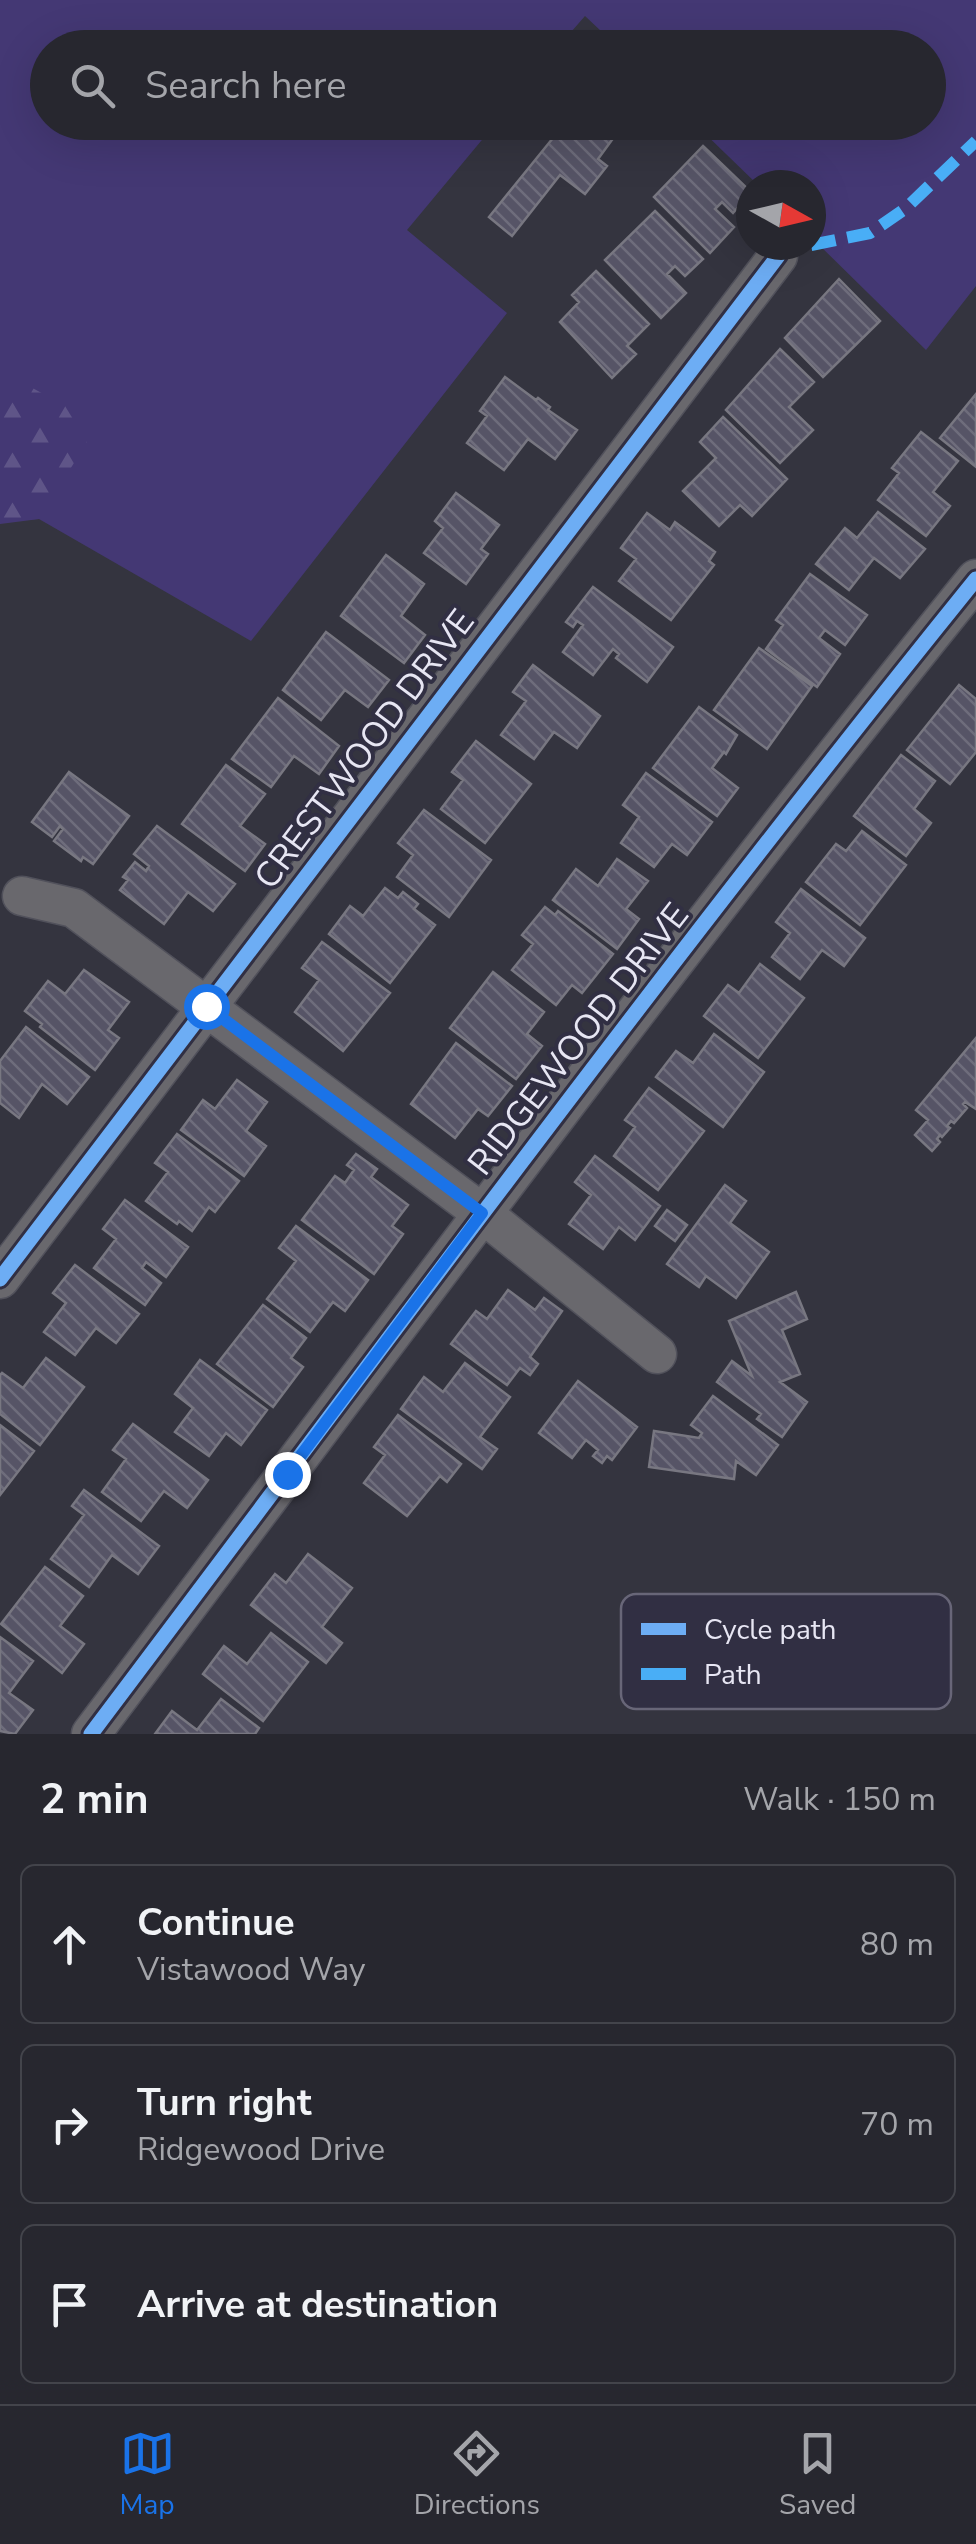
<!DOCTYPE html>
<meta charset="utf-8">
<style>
body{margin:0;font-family:"Nunito Sans",sans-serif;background:#33333b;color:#f1f3f6}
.compass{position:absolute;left:736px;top:170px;width:90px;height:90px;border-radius:50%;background:#27272f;box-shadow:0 10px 40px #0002;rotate:98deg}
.stop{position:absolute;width:30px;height:30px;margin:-22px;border:8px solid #1a73e8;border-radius:50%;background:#fff}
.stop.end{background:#1a73e8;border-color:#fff;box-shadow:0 2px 10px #0008}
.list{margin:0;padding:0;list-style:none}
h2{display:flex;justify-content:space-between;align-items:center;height:130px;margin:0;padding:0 40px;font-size:42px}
h2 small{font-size:32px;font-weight:400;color:#a4a5aa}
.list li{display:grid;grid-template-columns:65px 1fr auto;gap:30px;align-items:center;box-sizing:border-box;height:160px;margin:0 20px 20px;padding:0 20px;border:2px solid #43444b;border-radius:15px}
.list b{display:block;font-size:38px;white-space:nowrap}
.list p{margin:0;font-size:32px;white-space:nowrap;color:#a4a5aa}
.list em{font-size:32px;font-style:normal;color:#a4a5aa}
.icon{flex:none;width:55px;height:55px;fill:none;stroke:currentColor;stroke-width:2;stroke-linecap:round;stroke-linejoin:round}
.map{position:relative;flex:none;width:976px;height:1734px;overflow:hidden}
.search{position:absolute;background:#27272f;box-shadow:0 10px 40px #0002;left:30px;right:30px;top:30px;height:110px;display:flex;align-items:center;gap:25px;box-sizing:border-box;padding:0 35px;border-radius:55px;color:#a4a5aa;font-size:38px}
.sheet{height:670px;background:#27272f}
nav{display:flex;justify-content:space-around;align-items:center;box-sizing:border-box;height:140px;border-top:2px solid #43444b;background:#27272f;font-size:28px;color:#a4a5aa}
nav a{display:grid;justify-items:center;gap:5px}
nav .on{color:#1a73e8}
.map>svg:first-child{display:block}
.green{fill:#443874}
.forest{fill:url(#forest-firs)}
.building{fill:url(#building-back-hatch);stroke:#787781;stroke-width:2.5}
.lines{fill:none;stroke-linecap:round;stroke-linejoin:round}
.minor-casing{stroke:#51515b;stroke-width:41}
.minor{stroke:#69686d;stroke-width:38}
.quiet{stroke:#49aef6;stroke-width:12;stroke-dasharray:25 12;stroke-linecap:butt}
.cycleway-casing{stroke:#312f43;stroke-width:21}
.cycleway{stroke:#6dadf4;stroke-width:15}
.route{stroke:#1a73e8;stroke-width:12}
.labels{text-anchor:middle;stroke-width:8;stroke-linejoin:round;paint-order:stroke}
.street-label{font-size:35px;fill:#e7e6f3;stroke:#312f43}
.key{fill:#312f43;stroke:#686678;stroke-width:2.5}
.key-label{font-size:28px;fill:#e7e6f3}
</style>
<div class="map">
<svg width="976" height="1734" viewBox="0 0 976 1734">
<defs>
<pattern id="forest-firs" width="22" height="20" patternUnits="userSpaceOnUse" patternTransform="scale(2.5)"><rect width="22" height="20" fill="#443874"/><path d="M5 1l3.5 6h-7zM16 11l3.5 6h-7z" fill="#5f5588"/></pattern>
<pattern id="building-back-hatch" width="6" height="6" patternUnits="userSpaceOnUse" patternTransform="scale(2.5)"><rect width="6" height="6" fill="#565466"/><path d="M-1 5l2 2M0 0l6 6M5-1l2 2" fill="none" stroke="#6e6d7c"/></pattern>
</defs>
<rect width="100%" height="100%" fill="#34343f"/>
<!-- green -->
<path class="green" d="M0,0H976V286L926,350L811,237V185H758L694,123L928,122V48L618,47L585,16L558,47L48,48V122L496,123L407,230L507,313L251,641L39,519L0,521Z"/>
<!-- forest -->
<path class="forest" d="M0,370L65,406L87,442L39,519L0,524Z"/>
<!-- building -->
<path class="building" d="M546,122H625L598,159L607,166L585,194L560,175L512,236L489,217L553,138L541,129Z
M703,146L751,192L733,213L722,202L715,209L734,227L710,253L654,197Z
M655,211L703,259L685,276L675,266L667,274L686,293L661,318L605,260Z
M596,271L649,324L627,346L636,354L612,378L560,322L579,302L572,295Z
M839,279L880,321L823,377L785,338Z
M780,349L814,382L789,407L813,430L780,463L726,410Z
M505,377L536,400L538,398L550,407L548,410L577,430L555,459L528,439L504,470L467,443L487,416L480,411Z
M976,394V467L940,438Z
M723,417L787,479L752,516L740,505L719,526L683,491L716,458L700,442Z
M921,432L958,461L933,492L950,506L926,536L878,500L899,473L892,468Z
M456,493L499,525L481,549L488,554L466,584L424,553L443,528L435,521Z
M878,512L925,549L900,578L874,558L849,590L816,564L845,528L857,538Z
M647,513L670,530L675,522L715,552L709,561L714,565L671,620L619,581L636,559L621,548Z
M386,555L424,584L401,616L425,635L404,663L341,616Z
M810,574L867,615L845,645L825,630L819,638L840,654L817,687L766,649L783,625L776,620Z
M593,587L673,647L647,682L616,658L619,654L613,649L593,675L563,652L583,625L577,621L573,627L566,622Z
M326,632L389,680L368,707L345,690L321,720L283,690Z
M759,648L812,686L767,749L714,710Z
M533,665L600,716L577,748L554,732L534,759L501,735L526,701L513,692Z
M959,685L976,699V752L950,784L907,750Z
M278,698L339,746L319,774L294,756L271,787L232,759Z
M699,707L737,735L726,754L724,752L712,768L738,788L717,816L653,768Z
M476,741L531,784L485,843L441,809L463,780L452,772Z
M901,755L935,781L914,809L931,823L906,856L854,816Z
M226,765L265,794L240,826L265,844L245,871L182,824Z
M69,772L129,816L93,864L83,857L81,861L54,841L63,829L60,826L52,837L32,822Z
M646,773L712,822L687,855L672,844L654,867L621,843L639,817L623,805Z
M424,810L491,860L449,917L397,877L413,855L398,843Z
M157,826L235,884L213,911L188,892L164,924L120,890L128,880L123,877L135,862L146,871L149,866L134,854Z
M862,831L906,865L860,925L806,882L836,844L846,851Z
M617,859L648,881L626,909L639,919L617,949L553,900L576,869L598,886Z
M385,888L398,898L403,892L418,904L414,909L435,925L390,983L329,934L350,906L363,916Z
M801,889L865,938L844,966L822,950L800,979L772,957L790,933L776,922Z
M545,907L555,915L558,911L613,954L582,993L572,985L556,1005L512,970L533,944L522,935Z
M322,942L390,993L343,1051L295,1012L319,980L302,968Z
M760,964L804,998L758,1058L704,1016L728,985L739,993Z
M84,970L129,1002L108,1030L119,1038L95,1070L40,1027L42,1024L25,1011L48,981L65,994Z
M493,972L544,1012L527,1034L542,1046L516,1079L450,1028Z
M26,1027L89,1077L67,1104L42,1084L19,1118L0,1103V1061Z
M714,1034L764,1072L723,1127L656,1077L676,1051L693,1063Z
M976,1038V1109L965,1102L963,1104L967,1108L954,1123L951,1121L947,1126L950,1128L942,1137L940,1135L937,1139L940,1142L932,1151L915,1135L928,1120L916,1110Z
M456,1043L512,1086L488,1116L478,1109L455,1138L411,1104Z
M237,1080L267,1102L246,1131L266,1146L244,1176L181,1130L203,1100L215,1109Z
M649,1088L704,1131L658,1190L614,1156L635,1127L625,1120Z
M177,1134L239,1181L215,1212L209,1207L192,1231L179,1221L177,1224L146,1201L168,1172L155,1163Z
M356,1154L377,1169L371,1177L408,1205L392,1226L403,1234L374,1274L302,1220L335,1176L345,1183L354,1170L347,1165Z
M595,1156L660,1206L635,1240L619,1227L603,1249L569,1224L591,1195L575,1182Z
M725,1185L746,1201L730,1223L769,1252L736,1298L706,1276L699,1287L667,1264Z
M125,1200L188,1247L166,1277L146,1262L142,1268L161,1283L145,1305L94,1268L116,1239L103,1229Z
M667,1210L687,1225L675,1241L655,1226Z
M296,1226L368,1280L345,1311L333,1302L310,1332L267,1299L296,1261L279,1248Z
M75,1265L139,1314L116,1343L96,1328L75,1355L44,1332L66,1303L53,1293Z
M508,1290L535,1310L544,1298L562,1311L530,1357L538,1364L530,1375L520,1368L507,1385L451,1344L476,1311L487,1319Z
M796,1292L807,1319L782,1330L800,1374L780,1382L807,1402L782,1437L757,1419L761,1414L717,1382L732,1361L752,1376L729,1321Z
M263,1305L306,1338L291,1358L303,1367L273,1407L217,1364Z
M46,1358L84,1387L40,1445L0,1414V1375L2,1373L23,1388Z
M200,1360L267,1410L241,1445L226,1433L209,1456L175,1432L193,1408L175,1394Z
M465,1363L510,1397L480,1437L497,1449L482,1469L401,1409L424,1377L443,1392Z
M578,1381L637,1427L612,1460L607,1456L602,1463L593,1456L598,1450L586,1440L572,1458L539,1433Z
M713,1396L778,1445L756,1475L736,1461L734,1479L649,1467L654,1431L699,1438L702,1433L691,1425Z
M398,1415L461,1464L447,1482L440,1476L407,1516L364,1483L385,1455L374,1447Z
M133,1424L208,1480L187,1508L164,1491L141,1521L102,1492L126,1459L113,1450Z
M0,1425L34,1451L0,1495Z
M84,1490L159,1546L138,1574L112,1555L89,1587L51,1559L84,1515L72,1506Z
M308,1554L352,1588L322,1627L342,1643L326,1663L251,1605L275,1574L286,1583Z
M45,1567L83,1596L60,1626L84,1644L62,1673L1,1624Z
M271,1633L308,1662L263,1721L203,1674L224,1646L247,1664Z
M0,1637L33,1661L9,1693L33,1710L15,1734L0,1731Z
M221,1699L259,1728L255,1734H155L172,1711L197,1730Z"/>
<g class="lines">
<defs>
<path id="minor" d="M22,896L74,908L482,1213L657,1354
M0,1279L778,256
M91,1734C383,1347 671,956 976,579"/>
</defs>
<!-- minor casing -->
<use href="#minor" class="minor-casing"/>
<!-- minor -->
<use href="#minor" class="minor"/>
<!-- quiet -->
<path class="quiet" d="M811,245L870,233L905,209L976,141"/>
<defs>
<path id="cycleway" d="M0,1279L778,256
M91,1734C383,1347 671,956 976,579"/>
</defs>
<!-- cycleway casing -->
<use href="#cycleway" class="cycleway-casing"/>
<!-- cycleway -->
<use href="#cycleway" class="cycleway"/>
</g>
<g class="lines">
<!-- route -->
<path class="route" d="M206,1006L482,1213L287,1474"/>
</g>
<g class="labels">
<!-- street labels -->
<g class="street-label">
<text transform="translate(364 749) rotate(-53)" y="12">CRESTWOOD DRIVE</text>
<text transform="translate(578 1039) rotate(-52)" y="12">RIDGEWOOD DRIVE</text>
</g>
</g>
<!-- legend -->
<rect x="621" y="1594" width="330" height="115" rx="15" class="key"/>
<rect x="641" y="1623" width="45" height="12" fill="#6dadf4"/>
<rect x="641" y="1668" width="45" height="12" fill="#49aef6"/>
<g class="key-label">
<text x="704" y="1639">Cycle path</text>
<text x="704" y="1684">Path</text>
</g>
</svg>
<svg class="compass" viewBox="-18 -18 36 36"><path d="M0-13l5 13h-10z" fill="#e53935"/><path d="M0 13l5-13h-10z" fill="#a4a5aa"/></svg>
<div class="stop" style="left:206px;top:1006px"></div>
<div class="stop end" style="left:287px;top:1474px"></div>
<div class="search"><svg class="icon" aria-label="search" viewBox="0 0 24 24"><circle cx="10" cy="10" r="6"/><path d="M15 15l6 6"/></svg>Search here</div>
</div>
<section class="sheet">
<h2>2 min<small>Walk · 150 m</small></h2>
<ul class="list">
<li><svg class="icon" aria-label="ahead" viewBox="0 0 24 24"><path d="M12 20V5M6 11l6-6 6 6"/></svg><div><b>Continue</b><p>Vistawood Way</p></div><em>80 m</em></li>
<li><svg class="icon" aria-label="right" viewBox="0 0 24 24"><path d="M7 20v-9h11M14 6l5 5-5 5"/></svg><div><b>Turn right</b><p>Ridgewood Drive</p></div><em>70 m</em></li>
<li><svg class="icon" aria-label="arrive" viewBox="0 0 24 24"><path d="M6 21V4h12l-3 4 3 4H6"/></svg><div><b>Arrive at destination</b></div></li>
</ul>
</section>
<nav>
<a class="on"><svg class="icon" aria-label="map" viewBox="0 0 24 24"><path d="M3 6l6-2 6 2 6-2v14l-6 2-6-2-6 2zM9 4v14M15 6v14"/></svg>Map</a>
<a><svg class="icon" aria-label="directions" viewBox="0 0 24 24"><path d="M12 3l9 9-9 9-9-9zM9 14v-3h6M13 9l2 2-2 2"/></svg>Directions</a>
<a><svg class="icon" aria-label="saved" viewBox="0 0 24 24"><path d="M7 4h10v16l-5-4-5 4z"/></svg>Saved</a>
</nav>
